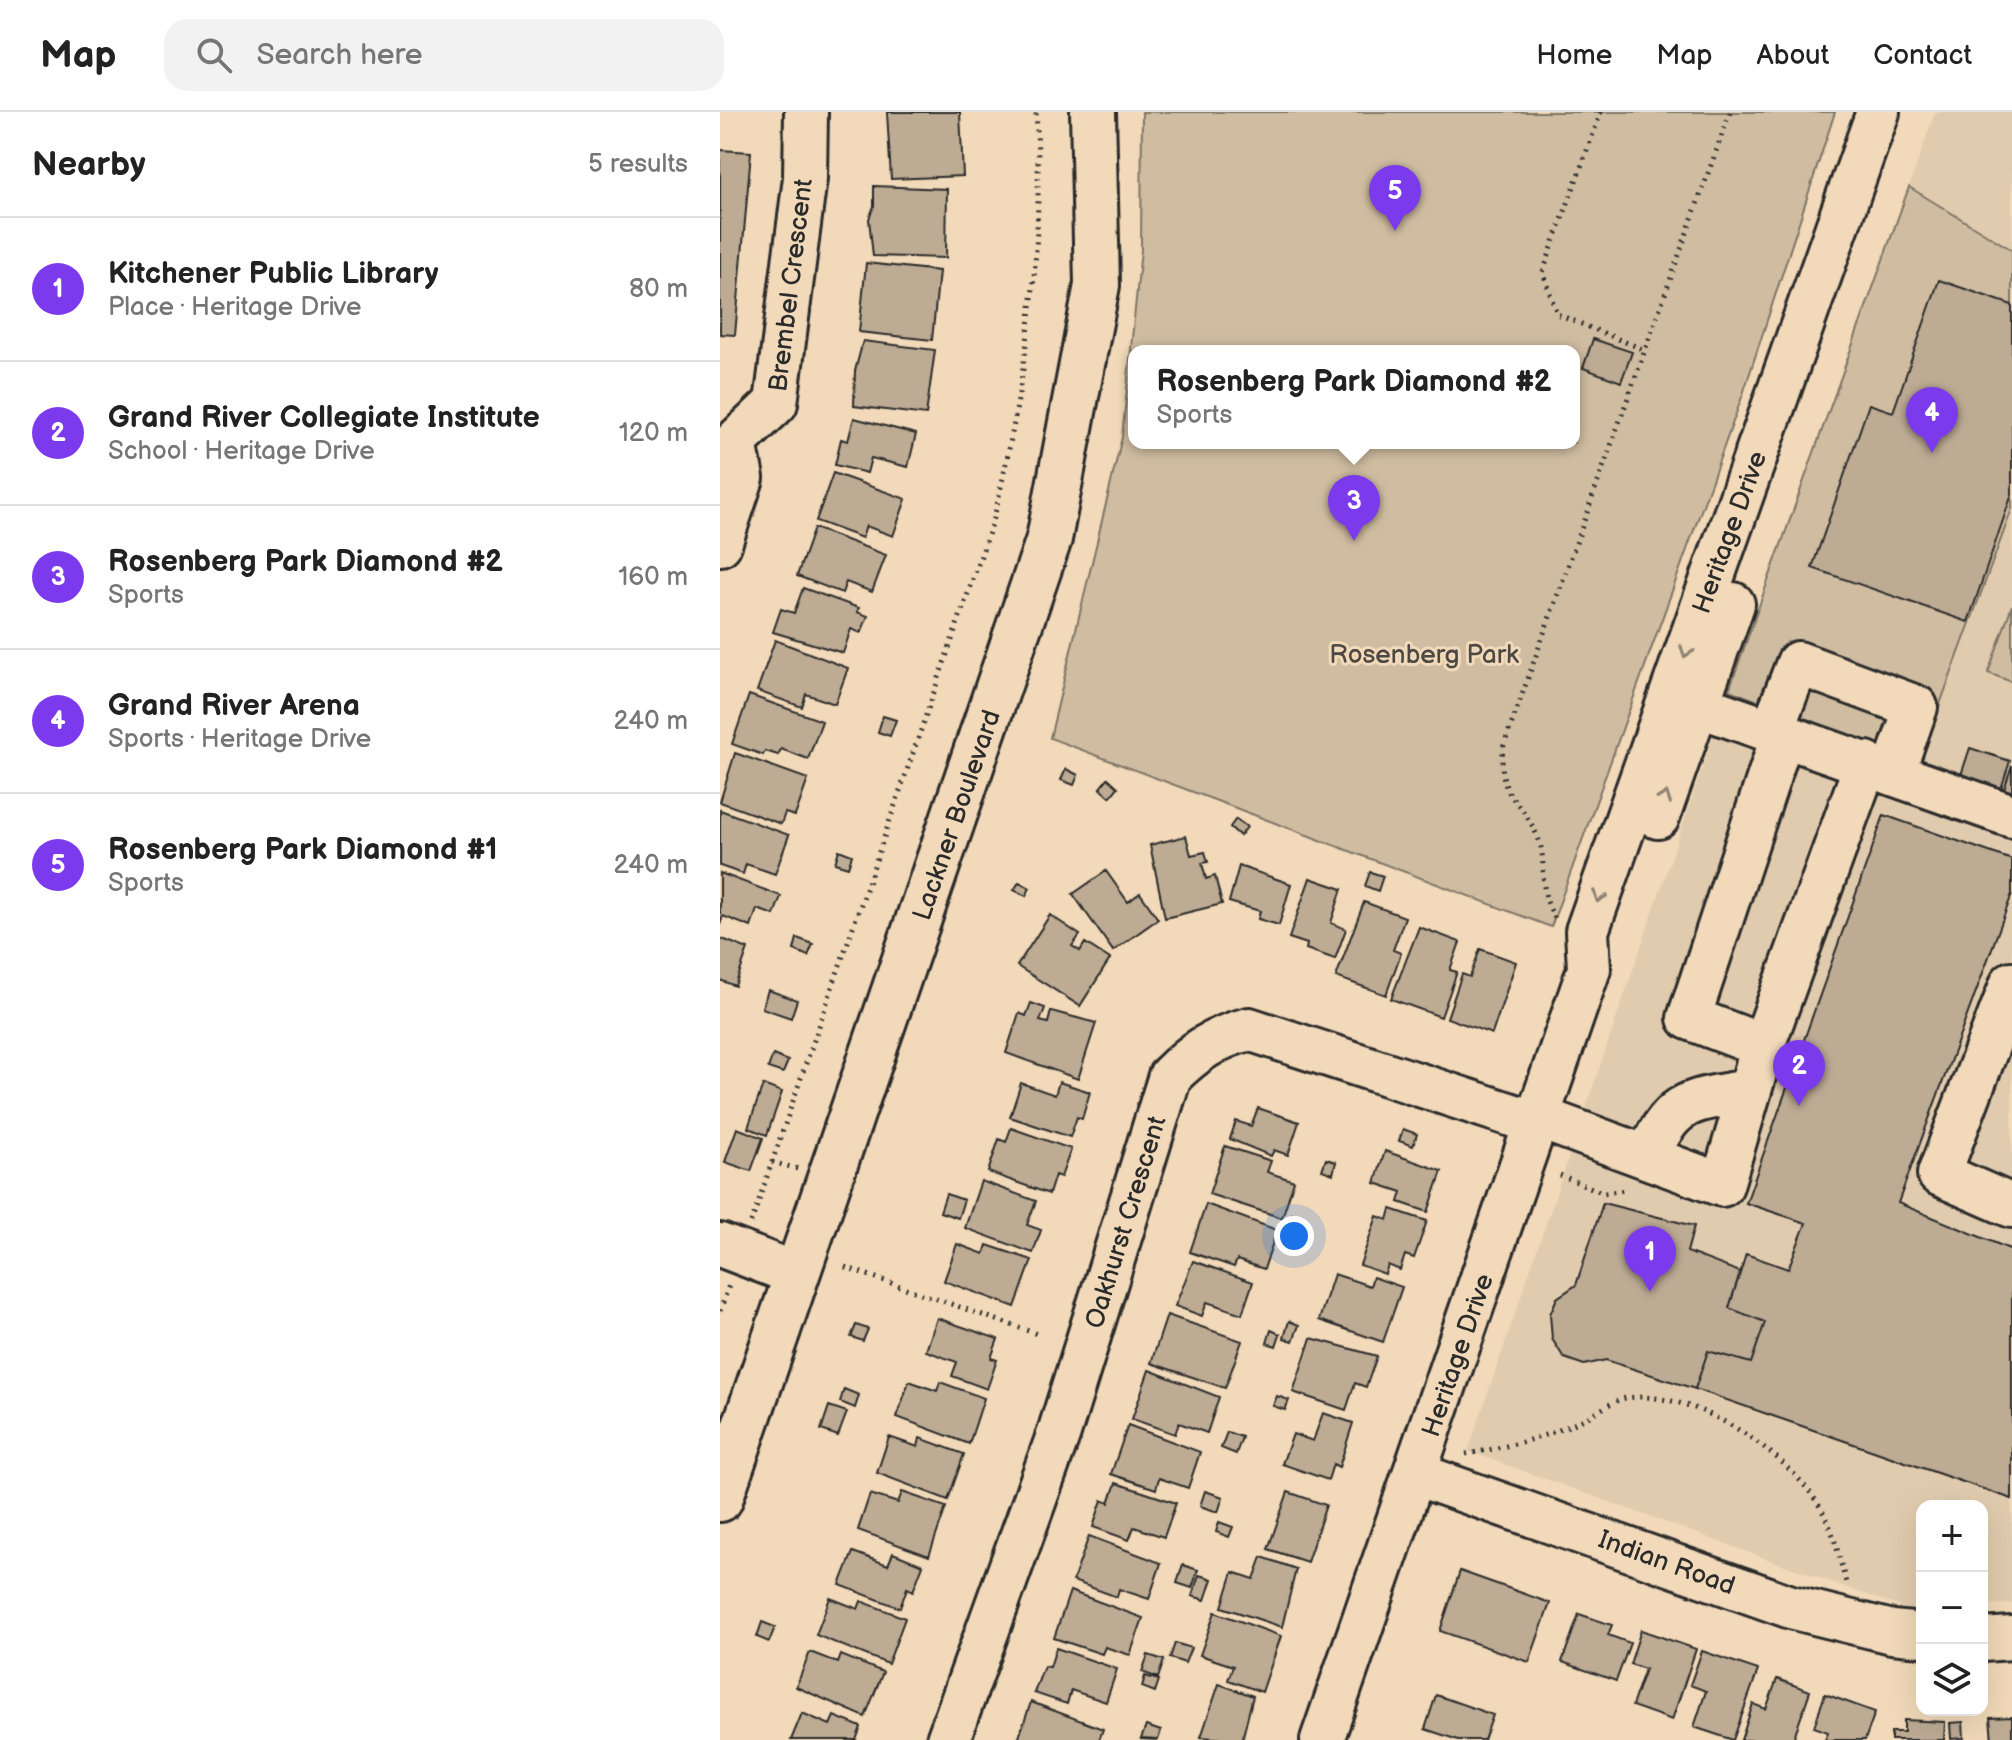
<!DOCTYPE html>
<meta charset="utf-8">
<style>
body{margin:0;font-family:"Balsamiq Sans",sans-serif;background:#f2f2f2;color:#222}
.controls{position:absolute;right:24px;bottom:24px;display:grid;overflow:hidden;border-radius:16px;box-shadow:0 8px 32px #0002}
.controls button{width:72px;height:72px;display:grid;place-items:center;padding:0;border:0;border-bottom:2px solid #e0e0e0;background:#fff;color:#222;font:40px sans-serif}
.you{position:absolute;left:574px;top:1124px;width:28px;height:28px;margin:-20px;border:6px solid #fff;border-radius:50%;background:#1a73e8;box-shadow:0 0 0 12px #1a73e833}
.badge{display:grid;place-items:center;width:52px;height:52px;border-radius:50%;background:#7c3aed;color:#fff;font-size:26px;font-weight:700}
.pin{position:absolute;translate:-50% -66px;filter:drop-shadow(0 2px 4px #0008)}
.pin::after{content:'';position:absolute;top:42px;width:28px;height:24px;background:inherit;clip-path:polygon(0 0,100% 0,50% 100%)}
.popup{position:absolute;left:408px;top:233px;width:452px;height:104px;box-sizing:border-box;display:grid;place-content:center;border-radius:16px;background:#fff;filter:drop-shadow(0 2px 6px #0005);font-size:26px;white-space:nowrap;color:#767676}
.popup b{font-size:30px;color:#222}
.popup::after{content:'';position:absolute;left:50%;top:100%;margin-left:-16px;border:16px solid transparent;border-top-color:#fff}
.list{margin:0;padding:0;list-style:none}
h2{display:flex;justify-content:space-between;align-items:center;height:104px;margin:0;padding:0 32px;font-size:34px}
h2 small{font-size:26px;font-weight:400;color:#767676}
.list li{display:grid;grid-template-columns:52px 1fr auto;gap:24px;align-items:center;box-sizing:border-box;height:144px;padding:0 32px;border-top:2px solid #e0e0e0}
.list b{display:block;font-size:30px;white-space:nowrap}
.list p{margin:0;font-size:26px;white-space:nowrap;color:#767676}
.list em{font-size:26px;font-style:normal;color:#767676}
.icon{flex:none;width:44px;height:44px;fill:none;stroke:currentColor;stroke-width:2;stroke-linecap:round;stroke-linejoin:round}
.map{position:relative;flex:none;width:1292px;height:1628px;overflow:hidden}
header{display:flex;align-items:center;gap:48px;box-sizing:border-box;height:112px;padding:0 40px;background:#fff;border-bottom:2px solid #e0e0e0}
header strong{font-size:38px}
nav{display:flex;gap:44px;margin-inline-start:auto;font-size:28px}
.search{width:560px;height:72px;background:#f2f2f2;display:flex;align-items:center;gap:20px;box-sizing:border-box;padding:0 28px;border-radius:24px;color:#767676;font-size:30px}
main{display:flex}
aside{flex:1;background:#fff}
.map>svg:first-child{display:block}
.built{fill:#e1cbae}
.green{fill:#d0bda1;stroke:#7e7466;stroke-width:2;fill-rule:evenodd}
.building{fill:#bdab94;stroke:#2b2b2b;stroke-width:2}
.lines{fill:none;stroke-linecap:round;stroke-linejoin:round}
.minor-casing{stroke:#2b2b2b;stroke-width:48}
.major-casing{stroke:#2b2b2b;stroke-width:50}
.path{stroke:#2b2b2b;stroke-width:5;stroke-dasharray:2 6;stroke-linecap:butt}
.minor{stroke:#f1d9b9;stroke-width:42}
.major{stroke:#f1d9b9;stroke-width:44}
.oneway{stroke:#8e8272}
.labels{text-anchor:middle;stroke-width:6;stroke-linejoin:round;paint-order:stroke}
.street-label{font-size:26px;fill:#2b2b2b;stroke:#f1d9b9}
.park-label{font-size:26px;fill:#4c4843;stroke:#f1d9b9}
</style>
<header>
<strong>Map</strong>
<div class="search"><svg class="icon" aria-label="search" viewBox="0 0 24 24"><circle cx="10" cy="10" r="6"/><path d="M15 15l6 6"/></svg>Search here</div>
<nav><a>Home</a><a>Map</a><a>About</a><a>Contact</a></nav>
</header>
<main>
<aside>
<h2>Nearby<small>5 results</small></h2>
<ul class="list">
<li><span class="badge">1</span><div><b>Kitchener Public Library</b><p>Place · Heritage Drive</p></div><em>80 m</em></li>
<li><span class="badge">2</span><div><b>Grand River Collegiate Institute</b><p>School · Heritage Drive</p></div><em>120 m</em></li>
<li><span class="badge">3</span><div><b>Rosenberg Park Diamond #2</b><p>Sports</p></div><em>160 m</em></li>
<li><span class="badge">4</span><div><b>Grand River Arena</b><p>Sports · Heritage Drive</p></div><em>240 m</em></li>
<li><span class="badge">5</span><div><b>Rosenberg Park Diamond #1</b><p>Sports</p></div><em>240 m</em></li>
</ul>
</aside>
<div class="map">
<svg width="1292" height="1628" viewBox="0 0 1292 1628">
<rect width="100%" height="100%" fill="#f1d9b9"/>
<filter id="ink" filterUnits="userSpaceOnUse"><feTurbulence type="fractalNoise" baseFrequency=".0125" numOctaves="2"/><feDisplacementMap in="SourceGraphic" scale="16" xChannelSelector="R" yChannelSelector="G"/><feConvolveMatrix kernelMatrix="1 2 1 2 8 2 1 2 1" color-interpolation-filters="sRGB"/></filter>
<g filter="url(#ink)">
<!-- built -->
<path class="built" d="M1215,0H1292V138L1189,75Z
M1292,397V1492L1262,1493V1394H1202V1497L1189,1498L748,1339L1009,578L1199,648Z"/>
<!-- green -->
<path class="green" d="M422,0H1115L1023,282L831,815L330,626L402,325L421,138ZM414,239H854V331H414Z
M1189,75L1292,138V397L1199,649L1009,578Z
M1292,493V570L1268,561Z"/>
<!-- building -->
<path class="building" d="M167,0H240L243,64L171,67Z
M0,38L31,40L15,223L0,222Z
M154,74L227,77L226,146L153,144L149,107L154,94Z
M146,151L219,159L212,228L139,220Z
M1219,168L1292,193V382L1248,510L1092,456L1149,292L1173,300Z
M873,227L912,240L901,270L863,256Z
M143,229L215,238L206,303L134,294L135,259Z
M134,306L196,322L188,355L151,346L147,361L115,353L121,327L128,329Z
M113,361L186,387L173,424L146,414L142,426L96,409Z
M94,416L166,443L152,480L126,470L122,481L77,464Z
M83,476L139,496L137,500L148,504L141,521L131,517L123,541L53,520L61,497L74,501Z
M55,528L128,556L115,592L86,582L82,595L37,579Z
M29,583L102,609L88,647L61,637L58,643L45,639L43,643L12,632Z
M163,604L176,608L170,624L158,620Z
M1250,636L1290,649L1280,680L1240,666Z
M15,641L88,667L75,704L65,701L61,712L0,690Z
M1292,653V687L1282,683Z
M346,657L358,663L354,673L341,668Z
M388,666L398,675L390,685L380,676Z
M0,698L69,723L55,762L26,752L23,762L0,754Z
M1164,703L1292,748V782L1178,1091L1292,1138V1387L975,1277L988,1239L1031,1251L1045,1210L1009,1196L1026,1142L1068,1157L1086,1111L1026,1091Z
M516,707L527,715L520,724L510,715Z
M466,724L471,743L485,740L488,750L482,751L486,767L495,764L502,792L445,806L430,733Z
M119,738L132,743L128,755L115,751Z
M519,754L571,772L559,813L538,807L540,799L509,790Z
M386,759L408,790L420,781L438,807L393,839L353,782Z
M650,760L663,764L658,779L645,774Z
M0,761L61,784L54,803L37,797L31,815L3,804L0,813Z
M590,766L622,777L611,811L626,817L615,847L586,837L587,832L569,826Z
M299,770L310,776L306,784L294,778Z
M644,790L685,805L673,838L681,841L666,883L616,865Z
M330,803L360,823L352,834L360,839L365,831L390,847L360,894L297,854Z
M699,815L740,830L730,858L737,860L721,905L671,887Z
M0,826L28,837L15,874L0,868Z
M77,826L93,832L88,844L74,838Z
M760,837L796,850L772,922L727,906L742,862L750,865Z
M48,878L77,888L71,906L42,896Z
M311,891L325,896L320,909L328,911L331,899L376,911L358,967L286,941L299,901L306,904Z
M53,943L68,949L63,961L48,956Z
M339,970L370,980L362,1007L357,1005L350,1025L290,1005L301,971L335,983Z
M43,973L62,980L47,1023L28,1016Z
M538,996L579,1010L568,1043L554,1038L551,1044L510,1027L516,1009L531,1014Z
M17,1016L43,1026L31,1059L5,1050Z
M291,1016L351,1037L341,1065L335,1063L329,1082L268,1060L279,1027L286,1030Z
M683,1017L697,1022L693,1034L679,1029Z
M505,1034L551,1049L547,1060L574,1069L562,1106L489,1082Z
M665,1039L722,1059L708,1100L679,1090L682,1080L655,1071Z
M606,1047L616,1050L613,1062L602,1058Z
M261,1069L316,1089L307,1113L321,1118L313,1141L245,1116Z
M226,1082L244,1088L238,1106L220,1100Z
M883,1091L974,1114L967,1140L1020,1160L1009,1196L1045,1210L1031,1251L988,1239L975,1277L886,1248L864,1253L844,1246L832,1227L830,1202L837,1186L856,1173Z
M486,1092L557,1118L544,1157L517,1148L514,1155L470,1140Z
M671,1097L707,1109L694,1146L685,1143L680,1158L668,1153L665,1162L640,1153L657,1104L668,1108Z
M572,1102L585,1107L581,1118L568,1113Z
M569,1117L582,1122L578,1133L565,1129Z
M237,1132L264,1142L267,1133L312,1148L295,1195L224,1169Z
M473,1149L533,1170L522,1202L487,1190L482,1204L455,1194Z
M614,1162L650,1174L653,1165L682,1175L663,1230L599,1208Z
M447,1203L522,1229L505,1276L431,1251Z
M217,1206L278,1227L271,1246L277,1248L267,1277L232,1264L237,1250L206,1239Z
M569,1209L579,1213L573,1229L564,1226Z
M136,1213L148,1217L143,1229L131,1225Z
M551,1218L560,1222L556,1234L547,1231Z
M591,1226L657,1244L646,1275L635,1271L626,1298L573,1280Z
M429,1258L499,1285L487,1321L459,1311L455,1322L412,1307Z
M189,1269L217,1279L220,1270L264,1286L249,1332L177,1305Z
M124,1277L139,1283L135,1296L120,1290Z
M557,1284L569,1288L565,1298L553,1294Z
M109,1294L127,1300L118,1324L101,1318Z
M603,1301L633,1311L619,1355L613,1352L608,1368L562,1352L573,1322L593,1329Z
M408,1313L480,1340L468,1376L439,1366L436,1377L391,1362Z
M507,1320L522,1325L516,1342L501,1336Z
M169,1325L198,1335L200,1326L244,1342L228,1388L157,1361Z
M396,1371L456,1391L444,1425L414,1415L409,1428L373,1415L382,1388L389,1391Z
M485,1379L503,1385L498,1400L480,1394Z
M182,1380L226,1395L209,1444L138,1418L150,1382L178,1391Z
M568,1380L606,1393L587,1450L548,1437Z
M499,1410L513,1415L509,1425L496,1420Z
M369,1424L441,1451L429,1487L399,1477L397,1485L353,1469Z
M133,1440L168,1453L173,1441L203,1453L193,1479L187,1476L180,1496L120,1473Z
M542,1445L576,1457L562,1515L502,1495L513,1460L534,1467Z
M463,1453L478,1458L472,1476L457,1471Z
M740,1459L830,1491L809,1550L720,1519Z
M479,1463L492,1467L485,1488L472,1484Z
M350,1479L423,1506L410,1543L385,1535L382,1542L334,1526Z
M110,1486L138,1497L141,1489L185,1506L168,1552L96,1523Z
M495,1500L561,1524L542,1580L508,1568L513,1554L480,1543Z
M859,1502L892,1513L888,1523L910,1531L896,1569L842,1550Z
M42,1510L55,1515L49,1530L37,1525Z
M921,1518L976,1537L952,1608L912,1594L925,1557L910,1552Z
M455,1531L471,1536L465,1551L450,1546Z
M336,1536L397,1557L386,1590L351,1578L347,1592L314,1581L324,1554L330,1555Z
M982,1539L1038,1558L1013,1628L974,1615L986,1579L970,1573Z
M90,1540L118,1551L121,1543L163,1560L145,1605L76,1575Z
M428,1543L444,1548L438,1566L422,1560Z
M425,1564L439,1568L435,1580L422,1575Z
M1057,1567L1090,1579L1073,1628H1021L1033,1592L1046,1597Z
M499,1572L533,1584L522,1628L481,1625Z
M1105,1582L1155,1600L1145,1628H1105L1108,1620L1094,1615Z
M716,1583L773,1603L764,1628H738L705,1617Z
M311,1590L383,1617L379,1628H298Z
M82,1601L110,1613L114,1604L141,1615L136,1628H71Z
M1292,1605V1628H1272L1270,1606Z
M1184,1608L1225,1610L1224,1628H1171V1620H1184Z
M1243,1610L1244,1626L1231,1627L1230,1611Z
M426,1614L441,1619L438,1628L421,1627Z"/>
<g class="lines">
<defs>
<path id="minor" d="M15,330L56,291L85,66L86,0
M0,432L22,366L15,330
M952,584L1292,704
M1052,618L1078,551L1196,595L1173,661
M1063,622L969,906L1043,934L1146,651
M938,705L1013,492
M1292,871L1219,1062L1292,1094
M818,1005L1002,1073L1043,934
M928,1045C952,986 972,989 1029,979
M0,1133L76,1162
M696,1362L1071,1495L1172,1520L1202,1523
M1262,1528L1292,1526
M228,1628L339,1321L450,964C474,940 496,925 529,917L816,1011
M602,1628L869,857L867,819L1158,0"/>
<path id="major" d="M0,1387L329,427L377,173L373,0"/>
</defs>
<!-- minor casing -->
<use href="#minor" class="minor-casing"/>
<!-- major casing -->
<use href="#major" class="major-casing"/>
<!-- path -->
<path class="path" d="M881,0L823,160L837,202L925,238
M835,806C815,775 830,749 816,721C798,682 778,688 783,636L1010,0
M52,1050L78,1057
M840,1063L884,1081L905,1078
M31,1111L274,406C305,272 325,138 316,0
M125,1155L320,1223
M0,1199L9,1173
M746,1342C787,1335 824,1326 862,1308C876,1302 891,1289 906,1286C975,1276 1075,1344 1105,1404C1116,1425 1120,1451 1127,1474"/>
<!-- minor -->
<use href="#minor" class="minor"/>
<!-- major -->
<use href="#major" class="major"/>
</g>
<!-- one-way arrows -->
<defs><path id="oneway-chevron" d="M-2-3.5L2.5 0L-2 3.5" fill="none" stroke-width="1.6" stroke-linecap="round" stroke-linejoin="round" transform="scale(2)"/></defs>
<g class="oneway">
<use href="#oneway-chevron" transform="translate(966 540) rotate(110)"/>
<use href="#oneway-chevron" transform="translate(945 685) rotate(-70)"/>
<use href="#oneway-chevron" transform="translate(879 785) rotate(110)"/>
</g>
</g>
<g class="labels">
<!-- street labels -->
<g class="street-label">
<text transform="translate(70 173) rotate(-83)" y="9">Brembel Crescent</text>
<text transform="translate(1009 420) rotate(-70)" y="9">Heritage Drive</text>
<text transform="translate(236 703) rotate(-71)" y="9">Lackner Boulevard</text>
<text transform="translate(405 1110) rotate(-73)" y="9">Oakhurst Crescent</text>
<text transform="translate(737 1243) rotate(-71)" y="9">Heritage Drive</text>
<text transform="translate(947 1450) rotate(20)" y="9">Indian Road</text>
</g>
<!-- park labels -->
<g class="park-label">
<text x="704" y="551">Rosenberg Park</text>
</g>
</g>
</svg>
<div class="controls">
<button>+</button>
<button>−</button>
<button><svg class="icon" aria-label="layers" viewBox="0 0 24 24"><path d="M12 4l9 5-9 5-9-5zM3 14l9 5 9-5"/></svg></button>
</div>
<div class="you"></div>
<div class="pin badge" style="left:930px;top:1180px">1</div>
<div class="pin badge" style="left:1079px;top:994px">2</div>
<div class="pin badge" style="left:634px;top:429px">3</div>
<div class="popup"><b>Rosenberg Park Diamond #2</b>Sports</div>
<div class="pin badge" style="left:1212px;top:341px">4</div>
<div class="pin badge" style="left:675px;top:119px">5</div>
</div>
</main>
